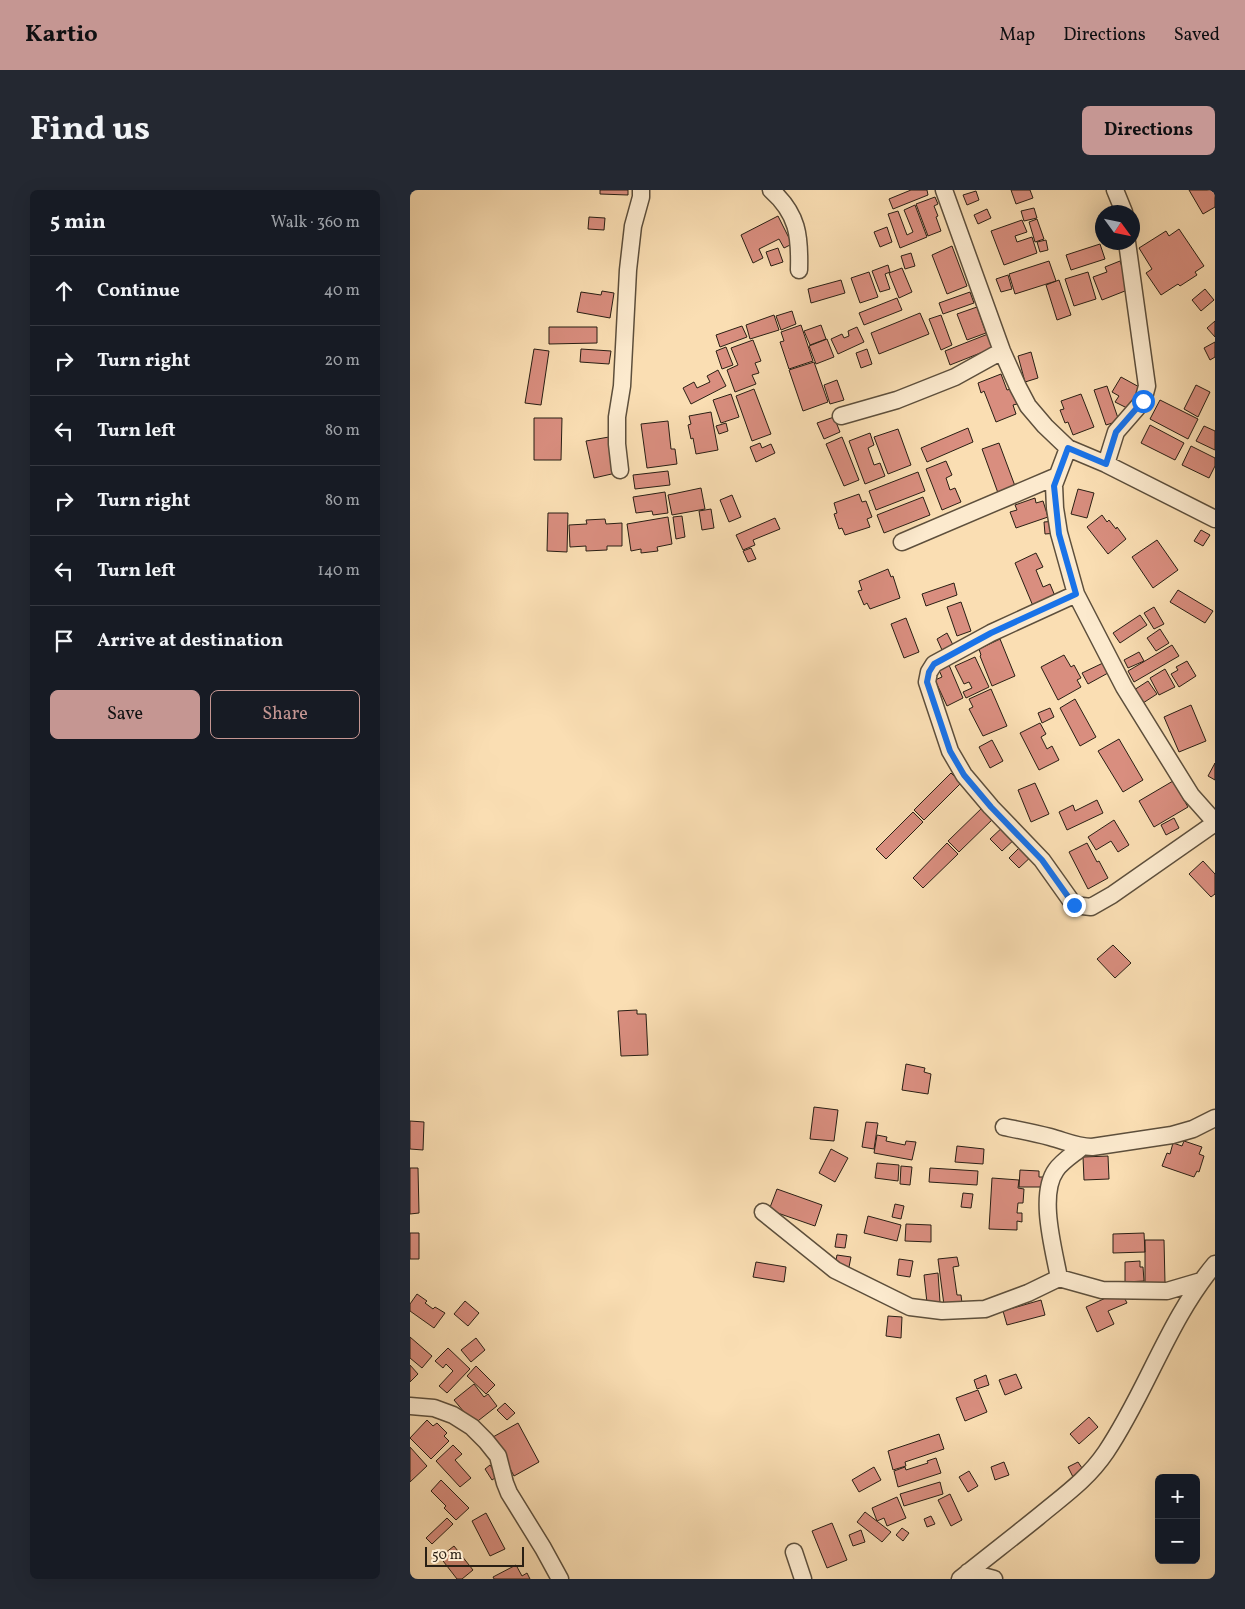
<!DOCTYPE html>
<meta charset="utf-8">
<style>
body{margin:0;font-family:Vollkorn,serif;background:#242831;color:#f1f3f6}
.controls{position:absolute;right:15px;bottom:15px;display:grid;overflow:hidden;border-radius:8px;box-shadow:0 5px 20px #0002}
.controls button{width:45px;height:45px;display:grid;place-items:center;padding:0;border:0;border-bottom:1px solid #363941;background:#171b24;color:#f1f3f6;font:25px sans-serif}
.compass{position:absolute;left:685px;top:15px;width:45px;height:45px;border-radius:50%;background:#171b24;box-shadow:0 5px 20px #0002;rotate:123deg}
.scale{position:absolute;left:15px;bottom:12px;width:99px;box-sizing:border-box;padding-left:5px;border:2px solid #291f14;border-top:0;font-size:14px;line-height:18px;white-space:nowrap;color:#291f14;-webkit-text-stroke:4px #fceace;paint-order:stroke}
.stop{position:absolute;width:15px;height:15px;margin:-11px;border:4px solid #1a73e8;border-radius:50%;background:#fff}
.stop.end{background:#1a73e8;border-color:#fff;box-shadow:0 1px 5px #0008}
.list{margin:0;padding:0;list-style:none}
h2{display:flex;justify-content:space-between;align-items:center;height:65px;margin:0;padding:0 20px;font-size:21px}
h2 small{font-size:16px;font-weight:400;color:#9ea1a6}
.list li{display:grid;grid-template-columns:32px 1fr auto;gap:15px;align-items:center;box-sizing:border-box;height:70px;padding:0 20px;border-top:1px solid #363941}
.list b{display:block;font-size:19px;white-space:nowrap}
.list em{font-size:16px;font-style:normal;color:#9ea1a6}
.actions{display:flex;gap:10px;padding:15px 20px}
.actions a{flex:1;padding:11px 0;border:1px solid #c59692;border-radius:8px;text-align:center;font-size:18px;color:#c59692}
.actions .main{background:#c59692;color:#111}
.icon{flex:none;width:28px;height:28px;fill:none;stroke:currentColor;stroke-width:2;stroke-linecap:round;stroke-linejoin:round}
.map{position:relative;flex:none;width:805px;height:1389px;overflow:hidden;border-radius:8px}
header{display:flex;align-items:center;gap:30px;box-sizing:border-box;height:70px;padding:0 25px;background:#c59692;color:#111}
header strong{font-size:24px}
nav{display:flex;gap:28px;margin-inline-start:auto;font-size:18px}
.intro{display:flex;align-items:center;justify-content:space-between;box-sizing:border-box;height:120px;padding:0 30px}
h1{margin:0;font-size:35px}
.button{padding:12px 22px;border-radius:8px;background:#c59692;color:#111;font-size:18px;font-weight:700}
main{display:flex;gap:30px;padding:0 30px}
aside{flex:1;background:#171b24;border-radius:8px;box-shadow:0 5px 20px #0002}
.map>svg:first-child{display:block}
.building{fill:#d98e7f;stroke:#291f14}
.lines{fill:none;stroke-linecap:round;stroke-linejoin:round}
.minor-casing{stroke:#5d4f3c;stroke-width:19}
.minor{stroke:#fceace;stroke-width:16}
.route{stroke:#1a73e8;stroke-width:6}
</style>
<header>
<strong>Kartio</strong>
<nav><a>Map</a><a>Directions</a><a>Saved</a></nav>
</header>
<div class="intro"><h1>Find us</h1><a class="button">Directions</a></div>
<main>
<aside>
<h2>5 min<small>Walk · 360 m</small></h2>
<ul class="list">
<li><svg class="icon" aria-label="ahead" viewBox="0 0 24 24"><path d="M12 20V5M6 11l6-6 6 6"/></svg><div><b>Continue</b></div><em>40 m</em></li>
<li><svg class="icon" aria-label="right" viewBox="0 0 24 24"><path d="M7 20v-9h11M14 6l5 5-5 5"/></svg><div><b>Turn right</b></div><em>20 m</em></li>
<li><svg class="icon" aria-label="left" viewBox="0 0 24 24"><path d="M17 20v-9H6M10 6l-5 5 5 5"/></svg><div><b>Turn left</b></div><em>80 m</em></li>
<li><svg class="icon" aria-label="right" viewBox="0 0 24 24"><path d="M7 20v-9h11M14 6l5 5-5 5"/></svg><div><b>Turn right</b></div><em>80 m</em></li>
<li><svg class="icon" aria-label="left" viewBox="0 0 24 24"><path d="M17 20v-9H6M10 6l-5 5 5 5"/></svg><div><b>Turn left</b></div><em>140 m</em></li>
<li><svg class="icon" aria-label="arrive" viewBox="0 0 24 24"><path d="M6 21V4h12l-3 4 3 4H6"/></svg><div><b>Arrive at destination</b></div></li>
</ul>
<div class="actions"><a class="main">Save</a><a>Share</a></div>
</aside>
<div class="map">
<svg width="805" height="1389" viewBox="0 0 805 1389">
<rect width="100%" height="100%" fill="#fadeb3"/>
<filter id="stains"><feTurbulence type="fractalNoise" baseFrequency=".004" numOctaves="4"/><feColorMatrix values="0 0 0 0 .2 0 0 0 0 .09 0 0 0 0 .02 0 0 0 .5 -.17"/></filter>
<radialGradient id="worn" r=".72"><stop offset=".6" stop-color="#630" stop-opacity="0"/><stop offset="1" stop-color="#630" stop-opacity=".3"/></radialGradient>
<!-- building -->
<path class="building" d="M190,0H218V5L190,4Z
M501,0H517L518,5L483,19L479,9Z
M601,0H620L623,8L606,14Z
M779,0H805V17L793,24Z
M566,1L569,10L557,15L553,5Z
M525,7L528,14L524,16L528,26L526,27L531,41L518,46L506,14Z
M505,15L517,47L490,58L478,24L488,21L497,45L503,42L494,20Z
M624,18L627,28L614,31L611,21Z
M577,19L581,28L568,34L564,25Z
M368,26L382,54L374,58L369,49L349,59L353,68L343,73L331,45Z
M179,27L195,28L194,40L178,39Z
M627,29L634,49L625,52L619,32Z
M612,30L617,42L605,46L607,52L622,47L627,63L594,75L581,41Z
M477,37L482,52L470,57L464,42Z
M769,39L794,76L785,82L787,85L770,96L768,94L751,105L736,83L742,79L729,58L756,41L759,46Z
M636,50L638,60L630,62L627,52Z
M690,54L695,69L661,80L656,65Z
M542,56L557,96L537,104L522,65Z
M368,58L373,72L361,76L356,62Z
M501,63L505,76L495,79L491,66Z
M639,71L646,91L605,104L599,84Z
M710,71L720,99L692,110L683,87L697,82L695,77Z
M478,75L480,82L475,84L480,99L470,102L462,81Z
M492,78L502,102L489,108L479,83Z
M459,82L468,107L450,113L441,88Z
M678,82L686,109L664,116L655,89Z
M598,85L602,99L591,102L586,89Z
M431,90L435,103L401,113L398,99Z
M649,90L661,125L647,130L636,95Z
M795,99L804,110L791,121L782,110Z
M192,101L204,103L200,128L167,122L171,102L191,105Z
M560,102L564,113L533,124L529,113Z
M487,108L492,120L454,135L449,123Z
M567,117L576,143L557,150L547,124Z
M382,121L386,134L371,140L366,126Z
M510,123L519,144L469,164L461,143Z
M364,125L369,140L340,149L336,135Z
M531,125L542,155L531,160L519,129Z
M805,131V147L797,138Z
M391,135L403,171L379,179L370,152L374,151L371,142Z
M411,135L416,149L400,155L394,141Z
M332,136L337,147L310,157L306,145Z
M139,137H187V153L139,154Z
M447,137L454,152L428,164L421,149L432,144L434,148L439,146L438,141Z
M578,144L583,158L540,175L535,161Z
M417,149L424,167L406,174L399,156Z
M343,150L351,171L345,173L349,183L342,185L346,194L325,202L317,180L328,175L321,158Z
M805,152V167L800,170L794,158Z
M316,157L323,175L312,179L306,161Z
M124,159L139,161L131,215L115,213Z
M171,159L201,161L199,174L170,172Z
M457,159L462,174L451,178L446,163Z
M621,162L628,188L615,192L608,166Z
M404,172L418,212L393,221L379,180Z
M308,180L316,196L281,214L273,198L284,192L287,198L300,192L297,186Z
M591,184L597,200L601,199L607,214L603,215L606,224L586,232L574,201L571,203L568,193Z
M711,187L731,198L719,219L705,212L709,206L702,202Z
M427,190L434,210L420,214L414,195Z
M786,195L800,202L788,227L774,219Z
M697,196L709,231L696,235L684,200Z
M344,199L361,244L342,251L326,206Z
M321,204L329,227L311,233L303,210Z
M671,204L684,237L663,245L658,232L655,233L650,220L654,219L651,211Z
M750,210L788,229L778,249L740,229Z
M301,222L308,260L286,264L283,248L281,249L278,235L281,234L279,226Z
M424,227L430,242L414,249L407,233Z
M124,228H152L151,270H124Z
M258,231L261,259H265L267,274L237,278L231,234Z
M316,233L318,241L309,244L306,236Z
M740,235L774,253L765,270L731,253Z
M794,236L805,241V260L786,251Z
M558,238L563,252L517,272L511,258Z
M488,239L501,275L478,284L464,247Z
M460,243L464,255L458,258L464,275L470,273L475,286L455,294L439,251Z
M199,247L206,283L184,288L176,251Z
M432,247L449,290L434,296L416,254Z
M350,253L352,258L361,254L365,263L346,272L340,257Z
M589,253L605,296L588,303L572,259Z
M781,256L805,268V276L799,288L772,275Z
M536,271L542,285L536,288L540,300L545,298L551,312L532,320L516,279Z
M258,281L260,295L225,299L223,285Z
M508,282L515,301L466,320L459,301Z
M291,298L295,319L262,325L258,305Z
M668,299L684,303L677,328L661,324Z
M255,302L258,323L243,325L242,321L226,323L223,307Z
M449,304L452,312L456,311L462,327L457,329L460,337L435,345L432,338L429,339L424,324L427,323L424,313Z
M322,305L331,327L319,332L310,310Z
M513,307L520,325L474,343L467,325Z
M625,308L626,313L633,311L638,327L606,338L600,322L607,320L605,315Z
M301,319L304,338L292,340L289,321Z
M138,323H158L157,362L137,361Z
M692,325L697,332L699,330L706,339L707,337L716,349L698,364L677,337Z
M272,326L275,347L266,349L263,327Z
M258,327L262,354L247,357L248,361L231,363V359L221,361L217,334Z
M365,328L370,339L343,350L345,355L333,360L326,345Z
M195,329L196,334L212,333V356H197V360L176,361V356L160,357L159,335L177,334L176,330Z
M646,331L647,343L635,344L634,332Z
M791,340L800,345L793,356L784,351Z
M747,350L768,380L743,398L722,367Z
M341,358L346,369L338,372L333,361Z
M626,363L633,377L626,380L633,397L640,394L645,406L623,416L605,373Z
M478,379L481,387L483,386L490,408L460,419L457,413L454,415L448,401L452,400L449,391Z
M544,393L547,405L516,416L512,404Z
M768,400L803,421L795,433L760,412Z
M551,412L561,441L547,446L537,417Z
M744,417L754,434L744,439L734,423Z
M730,425L737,435L710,453L703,443Z
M496,428L509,462L494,468L481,434Z
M750,439L759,453L746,461L737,448Z
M537,443L543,455L532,460L527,449Z
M590,449L605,486L582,496L570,466L571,465L569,459Z
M762,455L769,466L724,492L718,481Z
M729,462L734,471L718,478L714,470Z
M654,465L661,477L664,475L671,488L667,490L671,497L648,510L631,477Z
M565,467L579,497L556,508L553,502L562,498L559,492L554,494L545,476Z
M777,471L786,486L769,497L761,484L768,480L766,477Z
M693,473L698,483L678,494L672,483Z
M539,475L553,508L537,516L525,490L532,487L529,480Z
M755,479L765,497L749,505L740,488Z
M738,491L747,504L733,513L724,500Z
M581,499L597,536L573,546L559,519L563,517L559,509Z
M665,509L686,547L670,556L650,518Z
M781,515L796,551L769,562L754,527Z
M640,518L644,527L632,533L628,523Z
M630,533L636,544L631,547L637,559L642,556L649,570L629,580L610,543Z
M709,549L733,590L713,602L688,561Z
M582,550L593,571L580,578L569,557Z
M805,573V590L798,586Z
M541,583L551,593L514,630L504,620Z
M763,591L778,617L744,637L729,611Z
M625,593L639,624L621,632L608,600Z
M687,610L693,623L657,640L649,622L663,615L665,621Z
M575,615L586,626L549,662L538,651Z
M503,622L513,632L476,669L466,659Z
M764,628L769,638L756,645L751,635Z
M704,630L719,655L708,662L701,651L686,660L678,647Z
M596,634L607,647L592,661L580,649Z
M537,653L548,664L513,698L503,688Z
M614,653L624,664L609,678L599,668Z
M677,653L687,672L689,671L698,688L678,699L659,662Z
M793,671L805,684V704L801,707L779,684Z
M703,755L721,773L705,788L687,769Z
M227,820V824H236L238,865L211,866L208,821Z
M496,874L515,878L514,882L521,884L518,904L492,900Z
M404,917L428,920L424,951L400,949Z
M0,931L14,932L13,960L0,959Z
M456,932L468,933L464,959L452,957Z
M467,945L477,947L476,951L495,955L496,951L506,952L502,970L464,963Z
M774,951L792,957L789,964L794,966L789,982L787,981L784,987L752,976L757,963L760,964L763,953L772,956Z
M547,956L574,959L573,974L545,972Z
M421,959L438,968L425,992L409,983Z
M698,966L699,989L674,990L673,967Z
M467,973L489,975L488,991L465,988Z
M491,976L502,977L500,995L490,994Z
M0,978H8L9,1023L0,1024Z
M520,978L568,981L567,995L519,992Z
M610,980L629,981V987H633V997H609Z
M582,988L609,990L608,998L614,999L613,1013H608L607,1023H612V1032L607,1031V1040L579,1039Z
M367,999L412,1015L405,1036L359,1020Z
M553,1003L563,1004L561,1018L551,1017Z
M485,1014L494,1016L491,1029L482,1027Z
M458,1026L491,1035L487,1051L454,1043Z
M496,1034L521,1035V1052L495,1051Z
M0,1043H9V1069H0Z
M734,1043L735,1062L703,1063V1044Z
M427,1044L437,1045L435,1058L425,1057Z
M735,1050H754L755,1093L735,1094Z
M427,1065L441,1067L439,1077L425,1075Z
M547,1067L549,1076L543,1077L547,1105H551L552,1113L534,1115L528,1069Z
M489,1069L503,1071L500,1087L487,1085Z
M730,1071V1077H733L734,1091L715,1092V1072Z
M346,1072L376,1077L374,1092L343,1087Z
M528,1083L530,1112L517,1113L514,1085Z
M711,1101L717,1113L698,1121L704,1134L687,1142L676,1117Z
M7,1104L17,1111L15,1113L23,1119L25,1117L35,1123L24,1138L0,1121V1114Z
M631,1110L635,1125L597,1135L593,1121Z
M55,1111L69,1123L58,1136L44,1124Z
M478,1126L492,1127L491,1148L476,1146Z
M0,1147L22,1166L12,1178L0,1168Z
M66,1148L75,1160L61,1172L51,1160Z
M38,1158L60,1179L37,1203L29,1196L43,1181L36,1174L33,1178L25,1171Z
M0,1175L8,1184L0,1192Z
M66,1176L85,1195L76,1204L57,1186Z
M606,1184L612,1198L595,1205L589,1190Z
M576,1185L579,1195L567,1199L564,1190Z
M64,1194L74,1207L78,1204L87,1216L64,1234L44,1210Z
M568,1200L577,1222L555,1231L546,1208Z
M95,1213L105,1223L97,1230L87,1220Z
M679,1227L688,1237L669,1254L660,1244Z
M17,1230L23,1236L27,1233L37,1243L34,1246L39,1251L21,1269L0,1248Z
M108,1233L129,1272L104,1286L83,1247Z
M529,1244L534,1259L495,1272L496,1276L483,1280L478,1261Z
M43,1255L52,1264L45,1270L61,1288L50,1297L26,1271Z
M0,1257L17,1276L0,1292Z
M526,1268L531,1283L488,1297L484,1281L495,1277L496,1280L518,1273L517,1271Z
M594,1272L599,1285L585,1290L581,1277Z
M668,1272L674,1281L663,1287L658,1277Z
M80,1275L88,1286L82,1290L75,1279Z
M464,1277L471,1290L449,1302L442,1290Z
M559,1281L568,1296L558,1302L549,1287Z
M31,1290L59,1318L46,1330L34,1318L36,1316L21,1301Z
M530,1292L533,1304L494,1316L490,1304Z
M540,1304L552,1330L541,1336L528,1310Z
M487,1307L496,1328L477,1336L474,1328L467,1331L462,1318Z
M455,1322L481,1342L472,1352L447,1332Z
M76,1323L95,1359L80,1366L62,1331Z
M521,1326L525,1334L517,1337L514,1329Z
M37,1328L43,1334L22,1354L16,1348Z
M422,1333L437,1370L417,1378L402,1341Z
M492,1338L499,1343L493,1351L486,1345Z
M451,1340L455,1352L443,1356L439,1345Z
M44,1356L63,1380L52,1389H47L30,1367Z
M106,1375L112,1386L117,1383L120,1389H84L83,1387Z"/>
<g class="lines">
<defs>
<path id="minor" d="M361,0C388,24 390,46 389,80
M534,0L592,161L608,197L618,216L635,236L658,258L696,274L805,329
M705,0L714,22
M431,226L487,210L545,187L592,161
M658,258L644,295L645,318L649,343L666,404L714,497L781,605L805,632
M696,274L706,242L733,211L737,196L717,52
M210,280L207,254V227L212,196L218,80L223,36L231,7V0
M492,352L647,286
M666,404L581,443L524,474L519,482L517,492L540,561L554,585L581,617L632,670L664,715L681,717L702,705L805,633
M594,937C609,940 625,943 640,947C655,951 667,957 682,957L762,945L783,939L805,928
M353,1022L425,1080L500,1117L532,1121L575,1119L618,1103L649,1088L692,1100L757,1101L791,1091
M649,1088C644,1060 628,1005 646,980C652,971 664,964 672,957
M0,1216L24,1218L43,1225L62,1237L76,1251L88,1266L95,1293L99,1303L133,1358L150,1389
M384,1362L393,1389
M558,1382L584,1389
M550,1389C576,1368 602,1348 628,1327C653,1306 677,1290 696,1262C737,1201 758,1130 805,1074"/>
</defs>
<!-- minor casing -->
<use href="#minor" class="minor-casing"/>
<!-- minor -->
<use href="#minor" class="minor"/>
</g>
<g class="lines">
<!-- route -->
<path class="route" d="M664,715L632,670L581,617L554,585L540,561L517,492L519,482L524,474L581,443L666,404L649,344L644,296L658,258L696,274L706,242L733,211"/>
</g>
<rect width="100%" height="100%" filter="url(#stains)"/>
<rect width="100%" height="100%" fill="url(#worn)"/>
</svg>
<div class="controls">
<button>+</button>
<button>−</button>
</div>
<svg class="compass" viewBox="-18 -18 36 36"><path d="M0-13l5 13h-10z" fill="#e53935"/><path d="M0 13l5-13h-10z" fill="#9ea1a6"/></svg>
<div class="scale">50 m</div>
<div class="stop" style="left:733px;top:211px"></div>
<div class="stop end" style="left:664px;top:715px"></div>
</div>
</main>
